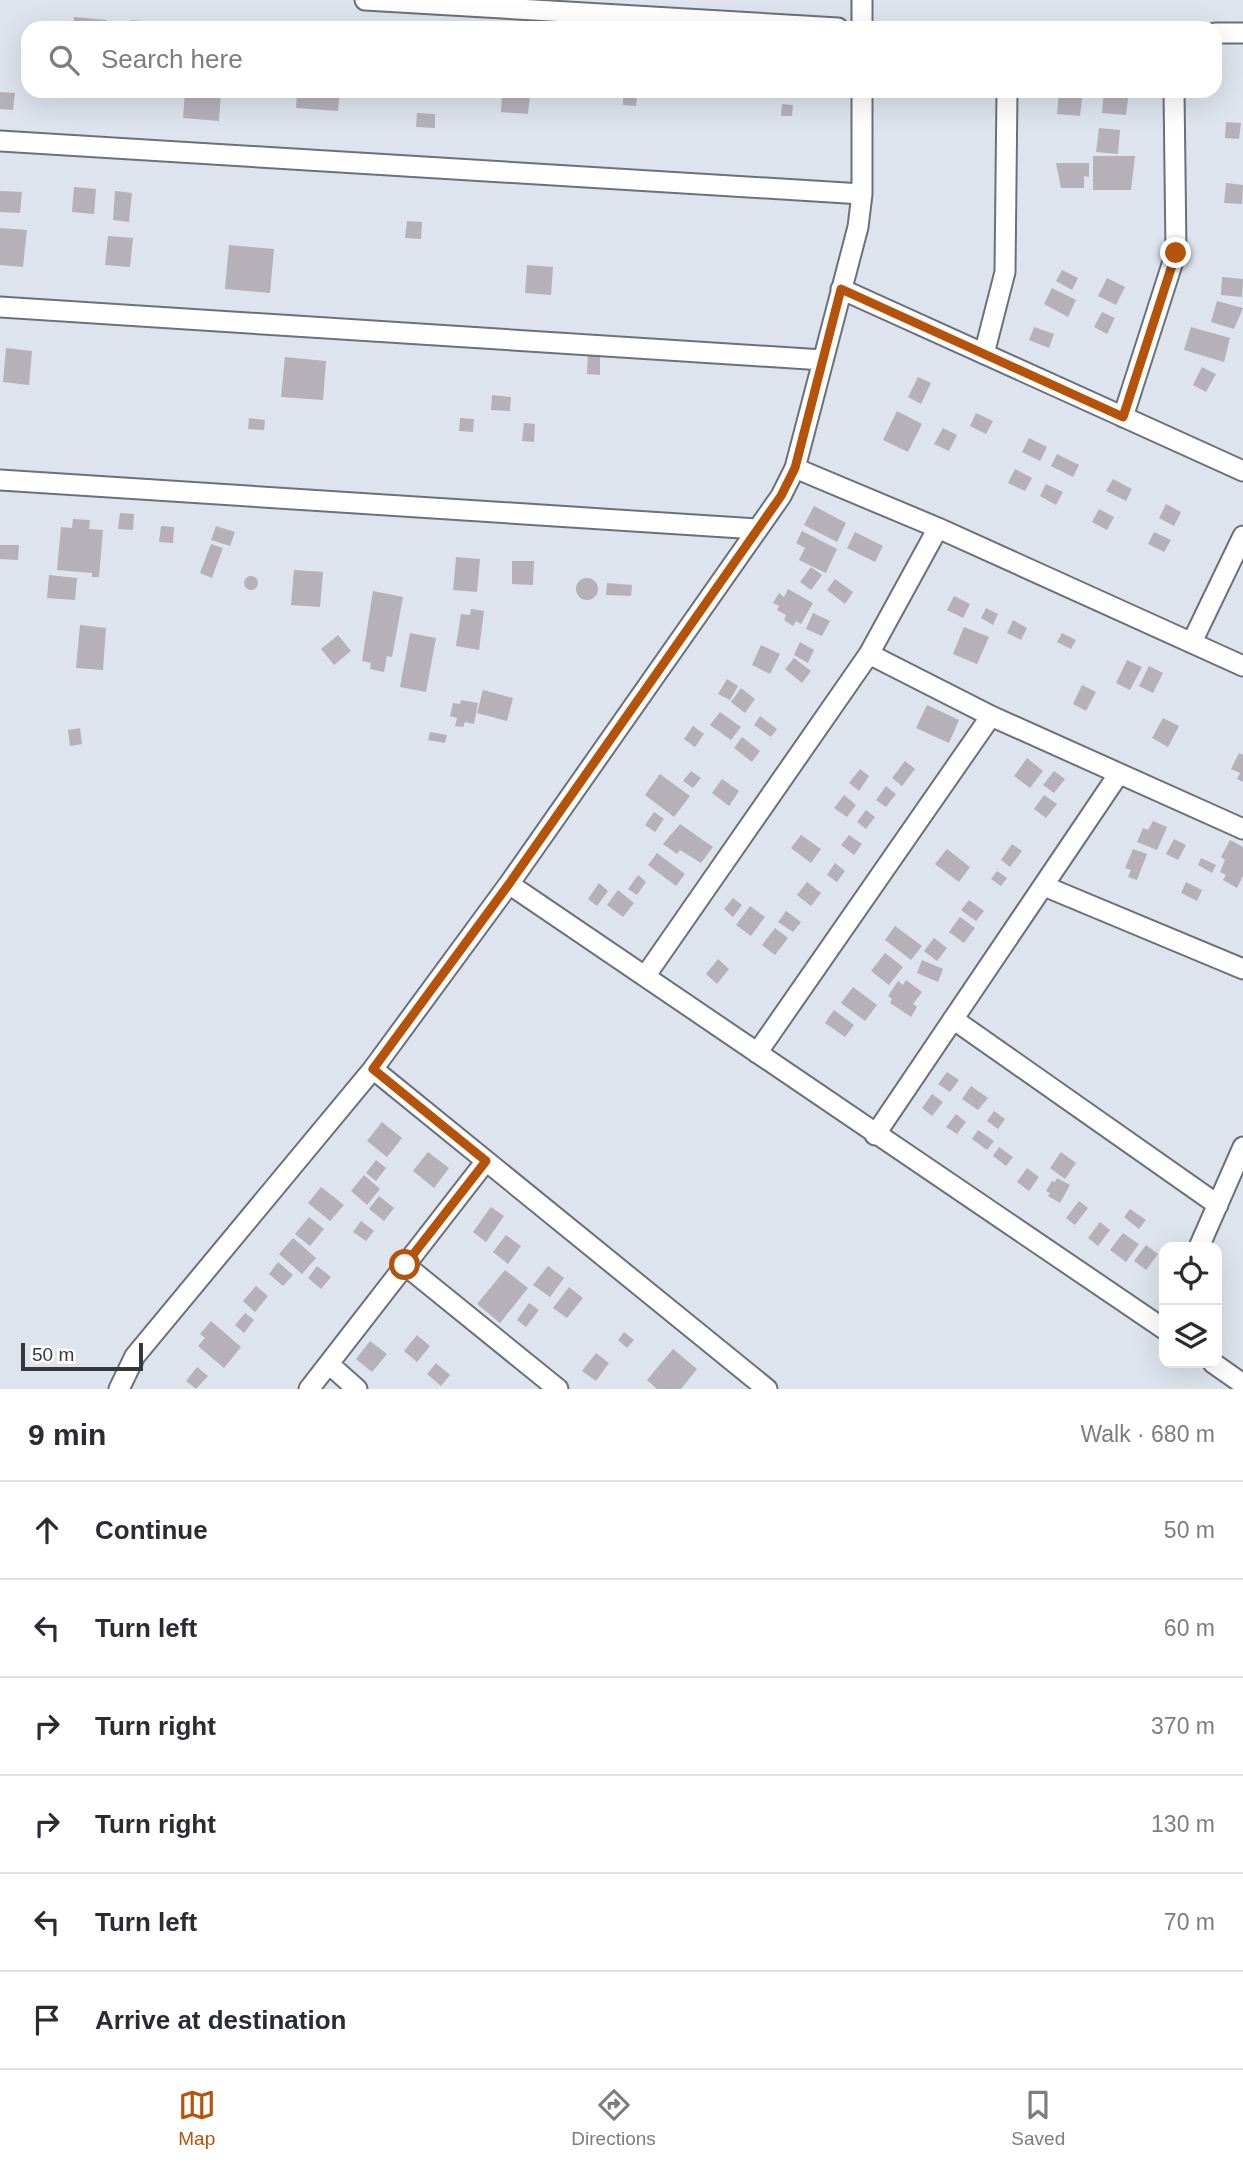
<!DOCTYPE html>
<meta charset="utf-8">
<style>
body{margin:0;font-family:Arial,sans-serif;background:#f7f7f7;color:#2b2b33}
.controls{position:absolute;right:21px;bottom:21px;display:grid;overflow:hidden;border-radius:14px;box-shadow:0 7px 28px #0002}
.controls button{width:63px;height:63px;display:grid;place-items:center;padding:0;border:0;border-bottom:2px solid #e1e1e2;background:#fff;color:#2b2b33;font:35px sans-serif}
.scale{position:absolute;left:21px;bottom:18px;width:122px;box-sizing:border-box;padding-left:7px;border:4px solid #34373b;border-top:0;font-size:19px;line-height:24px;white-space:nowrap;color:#34373b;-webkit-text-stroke:5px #fff;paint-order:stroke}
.stop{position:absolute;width:21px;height:21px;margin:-16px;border:5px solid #b45309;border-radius:50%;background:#fff}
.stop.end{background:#b45309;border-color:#fff;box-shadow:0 2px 7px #0008}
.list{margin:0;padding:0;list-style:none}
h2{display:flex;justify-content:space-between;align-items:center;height:91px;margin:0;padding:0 28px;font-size:30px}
h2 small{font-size:23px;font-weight:400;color:#7c7c81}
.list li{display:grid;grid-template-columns:46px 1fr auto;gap:21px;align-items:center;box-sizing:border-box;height:98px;padding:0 28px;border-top:2px solid #e1e1e2}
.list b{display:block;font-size:26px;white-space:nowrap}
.list em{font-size:23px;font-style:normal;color:#7c7c81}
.icon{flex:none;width:38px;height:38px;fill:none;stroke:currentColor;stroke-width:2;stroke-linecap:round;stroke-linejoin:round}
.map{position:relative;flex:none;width:1243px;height:1389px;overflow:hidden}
.search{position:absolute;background:#fff;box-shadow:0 7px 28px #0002;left:21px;right:21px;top:21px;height:77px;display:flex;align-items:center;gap:18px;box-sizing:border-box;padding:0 24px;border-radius:21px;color:#7c7c81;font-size:26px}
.sheet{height:679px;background:#fff}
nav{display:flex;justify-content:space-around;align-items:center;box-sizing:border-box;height:98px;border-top:2px solid #e1e1e2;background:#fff;font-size:19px;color:#7c7c81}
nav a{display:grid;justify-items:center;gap:4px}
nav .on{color:#b45309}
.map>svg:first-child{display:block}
.building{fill:#b5b0ba}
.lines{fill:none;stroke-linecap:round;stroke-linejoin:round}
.minor-casing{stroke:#6b717a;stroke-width:23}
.minor{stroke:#fff;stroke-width:19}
.route{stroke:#b45309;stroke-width:9}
</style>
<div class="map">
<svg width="1243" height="1389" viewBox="0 0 1243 1389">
<rect width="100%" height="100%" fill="#dde4ed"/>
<!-- building -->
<path class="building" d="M74,17L107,20L106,28H73Z
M131,20L166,24V28H130Z
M185,91H221L219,121L183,118Z
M297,91H340L338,111L296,108Z
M1059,91H1083L1080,116L1057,114Z
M1104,91H1129L1126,115L1102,113Z
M0,92L15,93L13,110L0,109Z
M502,92L530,95L528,114L501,112Z
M623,94L637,95L636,106L623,105Z
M782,104L793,105L792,116H781Z
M417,113L435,114V128L416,127Z
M1226,122L1241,123L1239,139L1225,138Z
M1099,128L1120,130L1118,154L1096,152Z
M1093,156H1135L1131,190H1093Z
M1056,163H1089V177L1084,176V188H1061Z
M1226,183L1243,185L1242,204L1224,203Z
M74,187L96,189L94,214L72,212Z
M0,191L22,192L20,213L0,212Z
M115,191L132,193L129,222L113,220Z
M407,221L422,222L421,239L405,238Z
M0,228L27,230L23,267L0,265Z
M108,236L133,238L130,267L105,265Z
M229,245L274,249L270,293L225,289Z
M527,265L553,267L551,295L525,293Z
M1062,270L1078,278L1072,290L1056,281Z
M1222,277L1243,279L1242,297L1221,295Z
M1107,278L1125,287L1116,305L1098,296Z
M1052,288L1076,300L1068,317L1044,304Z
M1217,301L1243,308L1234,329L1211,322Z
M1102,312L1115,318L1107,334L1094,327Z
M1034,327L1054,334L1049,348L1029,340Z
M1191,327L1230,338L1224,362L1184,350Z
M6,348L32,351L29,385L3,382Z
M588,351L600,352V375L587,374Z
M285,357L326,361L323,400L281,397Z
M1202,367L1216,374L1206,392L1193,385Z
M918,377L931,383L921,404L908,397Z
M492,395L511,397L510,411L491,410Z
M897,411L922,424L908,452L883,440Z
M976,413L993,421L986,434L970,426Z
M249,418L265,420L264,430L248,429Z
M460,418L474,419L473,432L459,431Z
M524,423L535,424L534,442L522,441Z
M943,428L957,435L949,451L934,444Z
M1029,438L1047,447L1040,461L1022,452Z
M1057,454L1079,465L1073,477L1051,466Z
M1015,469L1032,478L1025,491L1008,483Z
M1113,479L1132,489L1126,501L1106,491Z
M1046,484L1063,492L1056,505L1040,496Z
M1166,504L1181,512L1174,526L1159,518Z
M814,506L846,523L837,542L804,525Z
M1099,509L1114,517L1107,530L1092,522Z
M120,513L134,514L133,530L118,529Z
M73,519L90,520L89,529L103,530L99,577H92V573L57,570L61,527L72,528Z
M161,526L174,527L173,543L159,542Z
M216,526L235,532L230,546L211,540Z
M802,531L837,549L826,573L799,560L805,548L796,543Z
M855,532L883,546L875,562L847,548Z
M1154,532L1171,540L1164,552L1148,544Z
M211,544L223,548L212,578L200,573Z
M0,545H19L18,560L0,559Z
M456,557L480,559L477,592L453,590Z
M512,561H534L533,585L512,584Z
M811,567L822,575L811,590L800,582Z
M294,570L323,572L320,607L291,605Z
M49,575L77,578L75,600L47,598Z
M244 583a7 7 0 1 1 14 0a7 7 0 1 1-14 0Z
M576 589a11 11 0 1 1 22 0a11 11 0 1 1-22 0Z
M835,579L853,592L845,604L827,590Z
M607,583L632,585L631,596L606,595Z
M788,589L813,603L801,624L796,621L793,626L784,620L786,615L777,610L779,606L773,603L779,593L784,597Z
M373,591L403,597L392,657L387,656L384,672L370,669L371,663L362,661Z
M954,596L970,604L963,618L947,610Z
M986,608L998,614L993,625L981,618Z
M471,609L484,611L479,650L456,646L461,614L470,615Z
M813,613L830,621L822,636L806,629Z
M1013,620L1027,628L1021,640L1007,633Z
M80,625L106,628L103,670L76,668Z
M964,627L989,637L977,664L953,654Z
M410,633L436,638L426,692L400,687Z
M1062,633L1076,640L1071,649L1057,642Z
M338,635L351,651L334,665L321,649Z
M800,642L814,650L808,663L794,655Z
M761,645L780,654L770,674L752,665Z
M794,658L811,671L802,683L785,669Z
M1127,660L1142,667L1130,690L1116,683Z
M1149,666L1163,673L1153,693L1139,686Z
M727,679L738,686L730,700L718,694Z
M1082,685L1096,692L1086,711L1073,704Z
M741,688L755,699L745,713L731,702Z
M483,690L513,698L507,721L477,713Z
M461,700L478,703L474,724L465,722L463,727L455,726L457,718L450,716L453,703L460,704Z
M927,705L959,720L949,743L916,728Z
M720,712L741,727L731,740L710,725Z
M760,716L777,729L771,737L754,725Z
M1163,718L1179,726L1168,747L1152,738Z
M693,726L704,734L695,747L684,739Z
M80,728L82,744L70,746L68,730Z
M430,732L447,735L445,743L428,740Z
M742,737L760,751L752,762L734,748Z
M1239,753L1243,755V782L1237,779L1240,773L1231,769Z
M1027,758L1043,771L1030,788L1014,776Z
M905,761L915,769L902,786L892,778Z
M860,769L869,776L859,791L849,783Z
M691,771L701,778L693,788L683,781Z
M1054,771L1065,779L1054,793L1043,785Z
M660,774L690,796L674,817L645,795Z
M722,779L739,791L729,806L712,793Z
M886,786L896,794L886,807L876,800Z
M844,795L856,805L847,817L834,808Z
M1044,795L1057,804L1046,818L1034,809Z
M866,810L875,817L866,829L857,822Z
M654,812L664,819L655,832L645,825Z
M1153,821L1167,827L1157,850L1137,842L1143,828L1148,830Z
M680,824L713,847L701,863L680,850L677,854L663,844Z
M801,835L821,849L811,863L791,848Z
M849,835L862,844L854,855L841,845Z
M1174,839L1186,845L1178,860L1166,854Z
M1230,840L1243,847V876L1237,888L1223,880L1226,875L1220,872L1225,860L1221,857Z
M1012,844L1022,851L1010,867L1001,860Z
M947,849L970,867L959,882L935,864Z
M1133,849L1147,854L1137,880L1128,877L1131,870L1125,868Z
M657,853L685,874L676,886L648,865Z
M1201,858L1216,865L1212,873L1198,865Z
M835,863L845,871L837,882L827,875Z
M997,871L1007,878L1001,886L991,879Z
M638,875L646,882L637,895L628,889Z
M807,882L821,893L811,906L797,895Z
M1186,882L1202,890L1197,901L1181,893Z
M599,883L608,891L597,906L588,899Z
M618,890L634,903L623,917L607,905Z
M733,898L742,905L733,917L724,909Z
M969,900L984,911L976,921L961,910Z
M750,906L765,917L751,936L736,925Z
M786,911L801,922L793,932L778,922Z
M960,917L975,928L964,943L949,932Z
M895,926L922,946L911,960L885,940Z
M775,928L788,938L775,955L762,945Z
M934,938L947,948L937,961L924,951Z
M885,953L903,967L889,985L871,971Z
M718,959L729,969L717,984L706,974Z
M922,960L943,969L938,982L917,973Z
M906,980L922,992L913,1004L917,1007L911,1017L890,1003L892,999L888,996L898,981L903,985Z
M853,987L877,1005L865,1021L841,1003Z
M834,1010L854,1025L845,1037L825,1023Z
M947,1072L959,1080L950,1092L938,1084Z
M971,1086L988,1098L978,1110L962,1099Z
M932,1094L943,1102L932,1116L922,1108Z
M994,1111L1005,1119L998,1129L987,1121Z
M956,1114L966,1122L957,1134L946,1127Z
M382,1122L402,1138L387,1157L367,1141Z
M978,1130L994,1141L987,1150L972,1139Z
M999,1147L1013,1157L1006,1166L993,1156Z
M428,1152L449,1168L434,1188L413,1171Z
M1061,1152L1076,1163L1065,1179L1050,1168Z
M376,1160L386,1168L376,1181L366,1173Z
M1027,1168L1039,1177L1029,1191L1017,1182Z
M364,1175L380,1189L367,1205L351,1191Z
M1057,1178L1070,1185L1060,1203L1048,1196L1050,1193L1046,1191L1052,1181L1055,1182Z
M321,1187L344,1205L330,1221L308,1203Z
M379,1196L394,1208L384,1221L369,1209Z
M1079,1201L1088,1208L1075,1225L1066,1218Z
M491,1207L504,1216L486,1242L473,1232Z
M1130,1209L1146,1220L1139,1229L1124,1217Z
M309,1217L324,1229L310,1246L295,1234Z
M361,1221L374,1231L366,1241L353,1232Z
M1100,1222L1110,1230L1098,1246L1088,1238Z
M1123,1233L1139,1244L1126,1262L1110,1250Z
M506,1235L521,1246L508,1264L493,1252Z
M293,1238L316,1258L302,1274L279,1254Z
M1146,1245L1158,1254L1146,1270L1134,1261Z
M278,1262L293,1275L283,1286L269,1274Z
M317,1266L331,1277L321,1289L308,1278Z
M548,1266L564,1278L550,1297L533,1285Z
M505,1270L528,1288L500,1323L477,1304Z
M256,1286L268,1296L255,1312L243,1301Z
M569,1287L583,1298L567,1318L553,1308Z
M529,1303L539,1310L526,1327L517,1320Z
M245,1313L254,1320L244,1333L235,1325Z
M211,1321L241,1347L224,1368L198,1346L205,1338L200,1334Z
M624,1332L634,1340L627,1348L618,1340Z
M417,1335L430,1346L417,1362L404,1351Z
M370,1341L387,1354L372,1372L356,1359Z
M673,1349L697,1369L681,1389H657L647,1380Z
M596,1353L609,1363L596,1381L582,1371Z
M436,1363L450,1375L441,1386L427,1374Z
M197,1367L208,1376L196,1389L186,1381Z"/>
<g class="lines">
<defs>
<path id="minor" d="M365,0L838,28
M862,0V28
M1215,33H1243
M0,141L862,194
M841,289L1243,471
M0,307L823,360
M984,354L1005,272L1007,91
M1123,417L1176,252L1174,91
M795,468L938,528L1243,666
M0,480L757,529
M1192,642L1243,536
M869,654L991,716L1243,829
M509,884L1164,1329
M1044,886L1243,969
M646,975L869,654L938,528
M953,1019L1218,1205
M757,1053L991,716
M373,1069L767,1389
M875,1135L1118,775
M1199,1247L1243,1147
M405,1265L558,1389
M1213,1363L1243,1384
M329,1364L357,1389
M119,1389L135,1356L373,1069L509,884L781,496L795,468L858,227L862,194V91
M309,1389L486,1161"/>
</defs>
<!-- minor casing -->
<use href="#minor" class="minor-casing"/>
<!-- minor -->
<use href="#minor" class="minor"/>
</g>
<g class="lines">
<!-- route -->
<path class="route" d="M405,1265L486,1161L373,1069L509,884L781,496L795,468L841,289L1123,417L1176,253"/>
</g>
</svg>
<div class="controls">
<button><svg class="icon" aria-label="locate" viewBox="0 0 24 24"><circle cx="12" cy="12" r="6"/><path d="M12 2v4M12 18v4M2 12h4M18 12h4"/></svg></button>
<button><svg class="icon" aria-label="layers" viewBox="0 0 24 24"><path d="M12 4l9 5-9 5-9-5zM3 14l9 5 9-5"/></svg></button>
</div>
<div class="scale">50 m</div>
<div class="stop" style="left:405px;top:1265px"></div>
<div class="stop end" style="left:1176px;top:253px"></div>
<div class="search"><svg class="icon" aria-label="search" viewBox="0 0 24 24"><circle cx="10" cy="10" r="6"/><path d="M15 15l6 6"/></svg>Search here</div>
</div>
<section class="sheet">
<h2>9 min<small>Walk · 680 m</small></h2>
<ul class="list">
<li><svg class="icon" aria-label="ahead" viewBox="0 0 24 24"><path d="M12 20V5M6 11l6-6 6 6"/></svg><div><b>Continue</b></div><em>50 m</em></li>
<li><svg class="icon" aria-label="left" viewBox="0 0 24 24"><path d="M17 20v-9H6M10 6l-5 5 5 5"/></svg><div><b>Turn left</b></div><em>60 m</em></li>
<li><svg class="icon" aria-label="right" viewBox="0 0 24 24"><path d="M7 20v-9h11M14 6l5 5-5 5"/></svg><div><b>Turn right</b></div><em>370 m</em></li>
<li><svg class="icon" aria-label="right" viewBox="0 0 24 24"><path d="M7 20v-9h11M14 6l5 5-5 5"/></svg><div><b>Turn right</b></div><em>130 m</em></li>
<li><svg class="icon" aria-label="left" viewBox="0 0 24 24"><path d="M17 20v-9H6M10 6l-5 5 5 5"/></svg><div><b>Turn left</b></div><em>70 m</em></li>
<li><svg class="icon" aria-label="arrive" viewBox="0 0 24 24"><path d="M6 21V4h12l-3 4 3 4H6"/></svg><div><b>Arrive at destination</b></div></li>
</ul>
</section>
<nav>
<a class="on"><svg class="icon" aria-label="map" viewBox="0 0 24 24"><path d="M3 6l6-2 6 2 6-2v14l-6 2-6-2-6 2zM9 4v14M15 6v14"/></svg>Map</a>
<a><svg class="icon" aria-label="directions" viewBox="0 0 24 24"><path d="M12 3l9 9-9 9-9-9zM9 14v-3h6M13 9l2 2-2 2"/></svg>Directions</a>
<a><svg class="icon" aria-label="saved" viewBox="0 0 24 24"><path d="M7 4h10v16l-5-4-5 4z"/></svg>Saved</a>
</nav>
